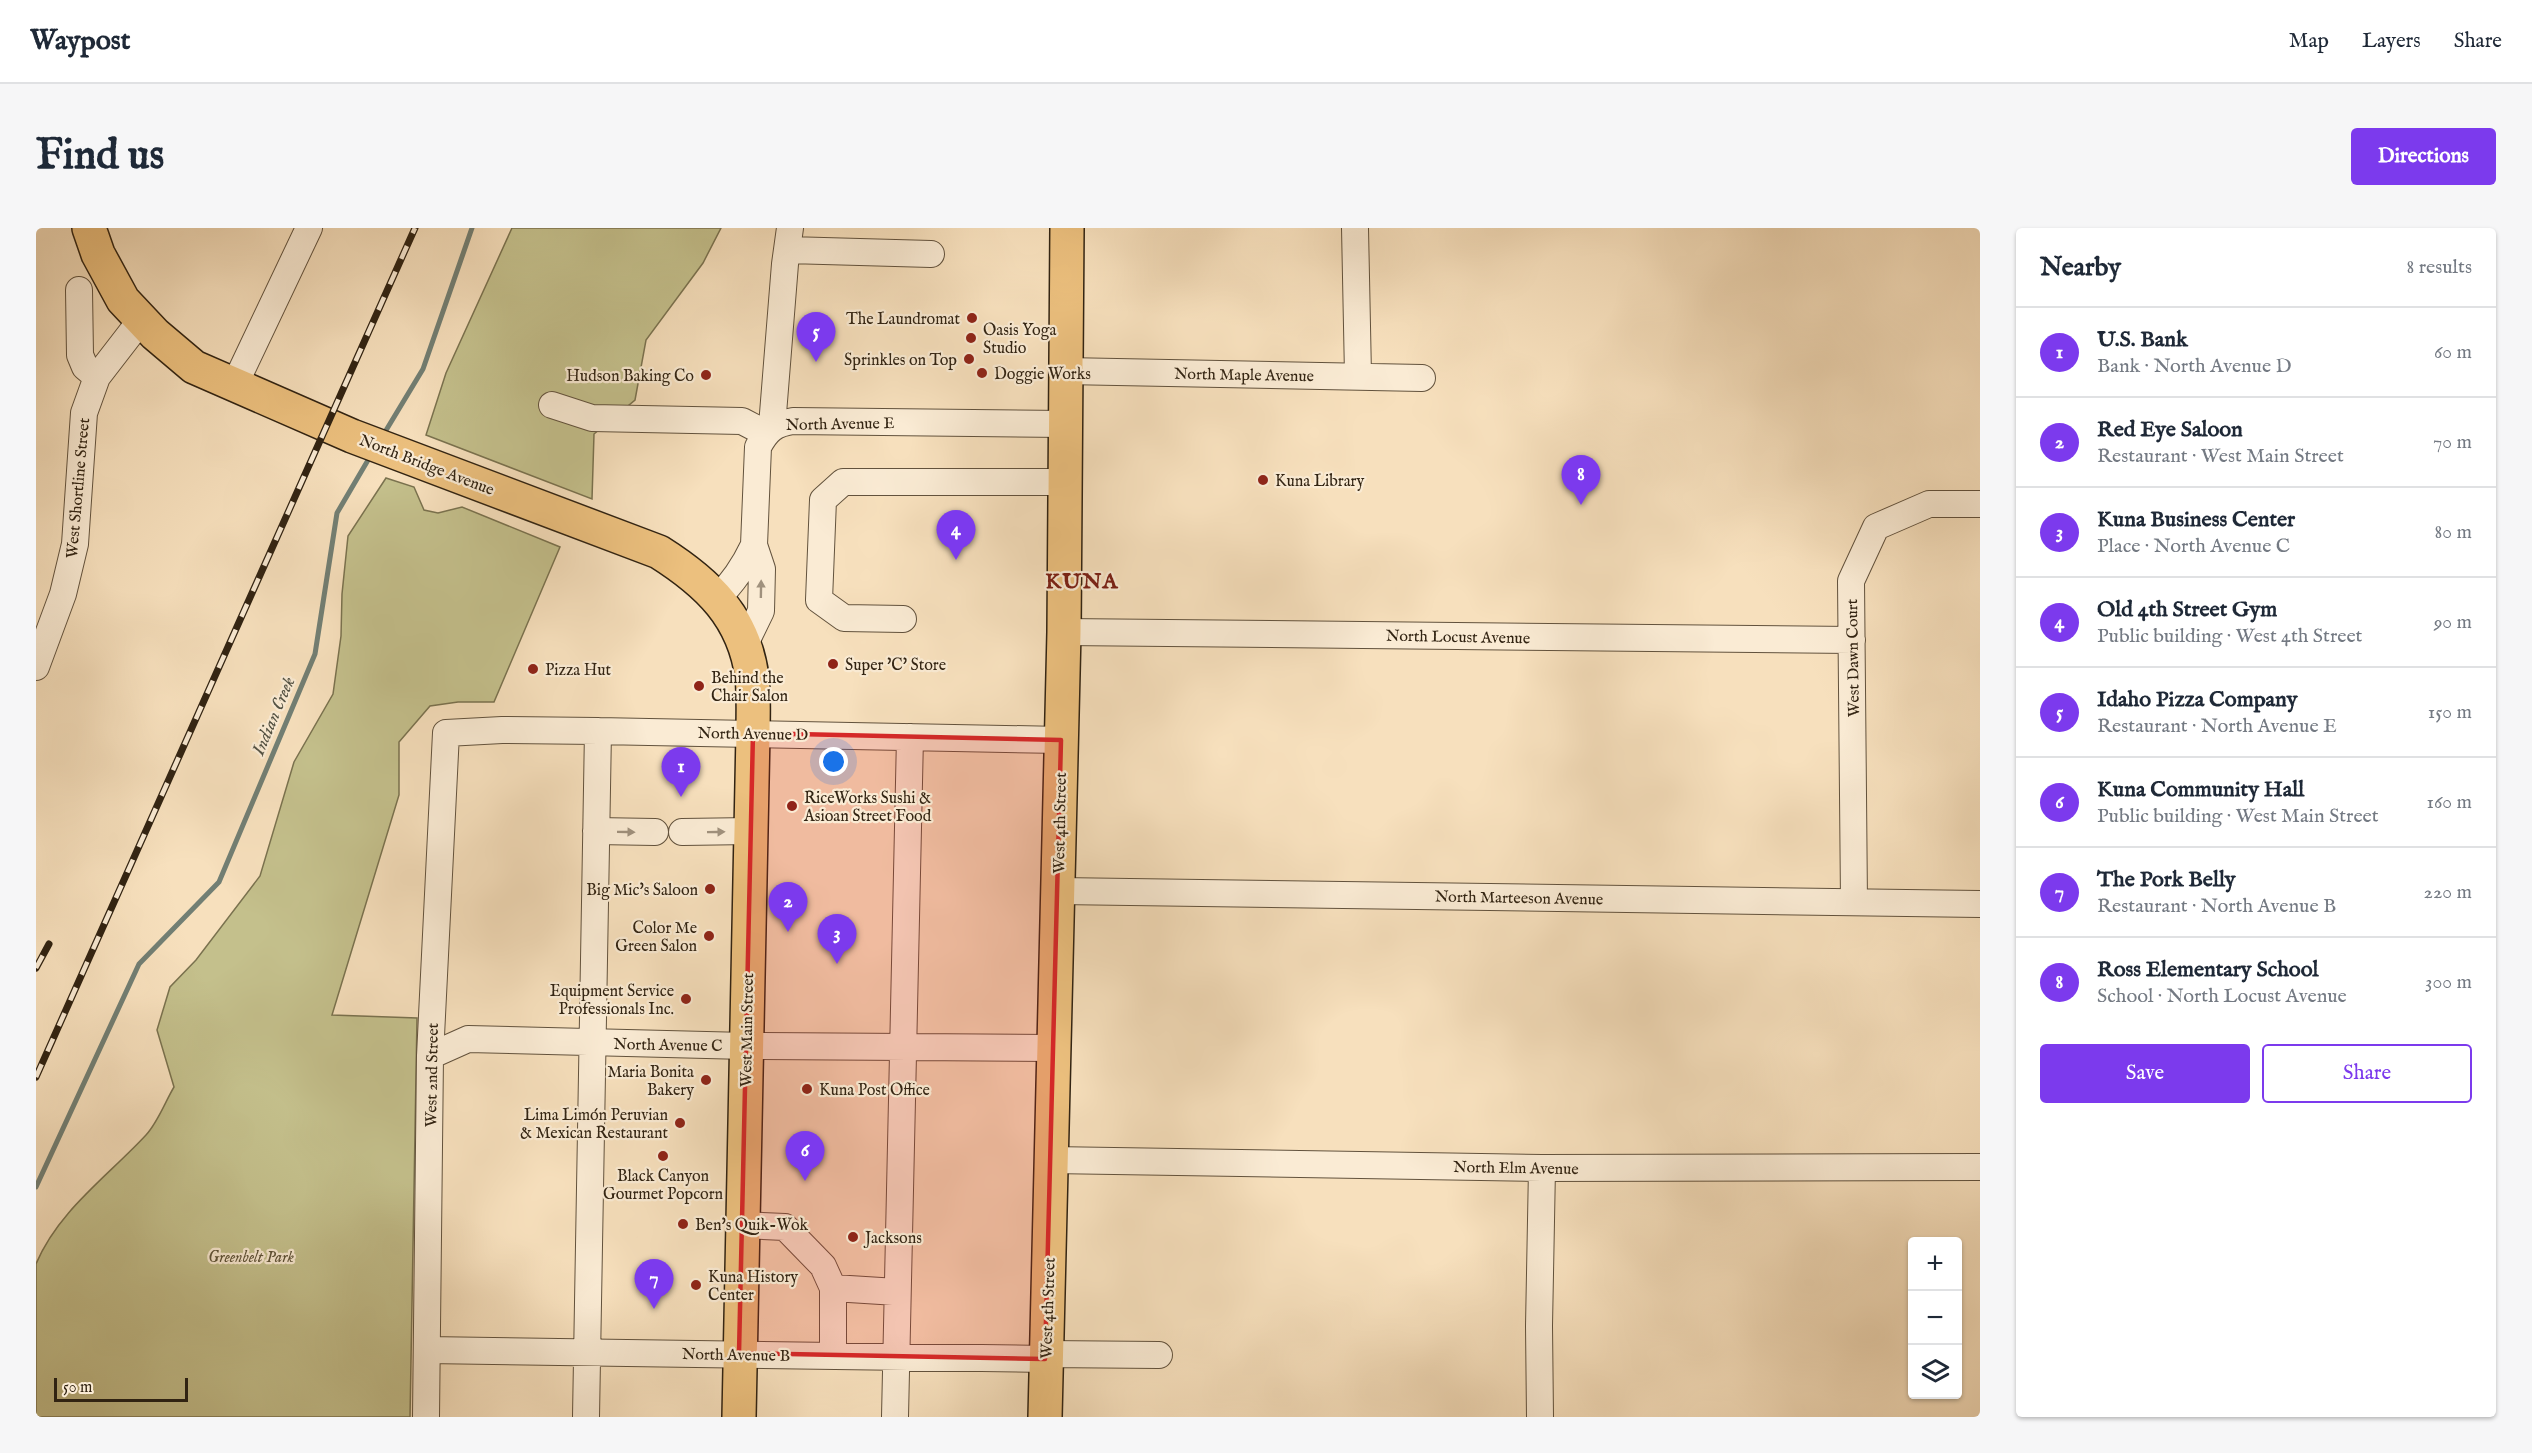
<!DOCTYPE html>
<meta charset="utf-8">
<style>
body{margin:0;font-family:"IM FELL English",serif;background:#f6f6f7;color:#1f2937}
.controls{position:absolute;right:18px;bottom:18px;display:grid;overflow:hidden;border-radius:6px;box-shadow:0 2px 4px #0004}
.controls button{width:54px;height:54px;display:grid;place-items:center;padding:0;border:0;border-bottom:2px solid #e0e1e3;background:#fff;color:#1f2937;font:30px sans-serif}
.scale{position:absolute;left:18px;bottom:15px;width:134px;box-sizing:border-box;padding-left:6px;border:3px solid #312312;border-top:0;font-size:16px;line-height:21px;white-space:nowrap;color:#312312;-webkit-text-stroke:4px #faebd4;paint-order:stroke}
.you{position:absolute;left:798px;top:534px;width:21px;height:21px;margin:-15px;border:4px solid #fff;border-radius:50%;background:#1a73e8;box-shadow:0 0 0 9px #1a73e833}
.badge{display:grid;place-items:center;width:39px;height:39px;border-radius:50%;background:#7c3aed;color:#fff;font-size:20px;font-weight:700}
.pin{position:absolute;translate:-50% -50px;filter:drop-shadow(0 2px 3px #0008)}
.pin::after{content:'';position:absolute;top:32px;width:21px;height:18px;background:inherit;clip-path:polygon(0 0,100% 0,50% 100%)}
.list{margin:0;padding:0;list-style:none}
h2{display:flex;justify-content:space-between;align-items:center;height:78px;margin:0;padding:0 24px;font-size:26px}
h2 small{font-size:20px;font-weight:400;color:#747a83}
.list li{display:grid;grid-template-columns:39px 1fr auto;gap:18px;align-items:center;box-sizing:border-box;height:90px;padding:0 24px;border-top:2px solid #e0e1e3}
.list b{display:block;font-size:22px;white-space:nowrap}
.list p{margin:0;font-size:20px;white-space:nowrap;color:#747a83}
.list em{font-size:20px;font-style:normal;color:#747a83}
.actions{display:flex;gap:12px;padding:18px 24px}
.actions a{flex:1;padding:14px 0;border:2px solid #7c3aed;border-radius:6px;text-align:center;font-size:21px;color:#7c3aed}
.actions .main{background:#7c3aed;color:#fff}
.icon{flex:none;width:33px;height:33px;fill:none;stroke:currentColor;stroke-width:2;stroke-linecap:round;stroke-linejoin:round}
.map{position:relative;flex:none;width:1944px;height:1189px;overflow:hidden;border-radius:6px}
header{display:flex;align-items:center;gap:36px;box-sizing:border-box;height:84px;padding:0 30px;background:#fff;border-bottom:2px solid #e0e1e3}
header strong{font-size:28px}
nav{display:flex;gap:33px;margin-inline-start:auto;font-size:21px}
.intro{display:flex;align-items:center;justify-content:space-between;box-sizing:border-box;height:144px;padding:0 36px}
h1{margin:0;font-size:42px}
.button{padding:15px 27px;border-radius:6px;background:#7c3aed;color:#fff;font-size:21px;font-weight:700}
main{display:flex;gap:36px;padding:0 36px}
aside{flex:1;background:#fff;border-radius:6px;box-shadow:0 2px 4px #0004}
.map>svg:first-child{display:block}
.green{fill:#c4c08c;stroke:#7a724f;stroke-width:1.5}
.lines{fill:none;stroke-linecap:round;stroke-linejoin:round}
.stream{stroke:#727f74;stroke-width:5}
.minor-casing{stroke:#62523d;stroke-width:28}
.major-casing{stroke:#312312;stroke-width:36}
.minor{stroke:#faebd4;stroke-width:26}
.major{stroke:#ecc07e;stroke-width:33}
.rail-casing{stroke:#312312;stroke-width:7}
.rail{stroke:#faebd4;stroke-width:4.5;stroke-dasharray:14;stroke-linecap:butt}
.oneway{fill:#a0917d}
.marked{fill:#d62828;fill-opacity:0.2;stroke:#d62828;stroke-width:4.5;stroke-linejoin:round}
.poi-dot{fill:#8f2418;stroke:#faebd4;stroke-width:2}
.labels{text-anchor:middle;stroke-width:4.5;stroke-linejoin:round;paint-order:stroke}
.poi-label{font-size:16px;fill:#312312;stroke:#faebd4;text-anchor:start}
.street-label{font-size:16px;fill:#312312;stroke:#faebd4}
.park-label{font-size:16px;font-style:italic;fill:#5d5237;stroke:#faebd4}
.water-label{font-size:18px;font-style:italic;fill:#525143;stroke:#faebd4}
.district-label{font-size:22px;font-weight:bold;letter-spacing:1.5px;fill:#7a1f14;stroke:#faebd4}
</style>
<header>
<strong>Waypost</strong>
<nav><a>Map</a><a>Layers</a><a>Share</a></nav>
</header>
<div class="intro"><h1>Find us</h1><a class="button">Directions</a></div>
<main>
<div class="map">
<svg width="1944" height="1189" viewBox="0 0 1944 1189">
<rect width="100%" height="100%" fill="#f7e0bd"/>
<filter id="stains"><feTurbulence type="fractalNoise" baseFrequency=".00333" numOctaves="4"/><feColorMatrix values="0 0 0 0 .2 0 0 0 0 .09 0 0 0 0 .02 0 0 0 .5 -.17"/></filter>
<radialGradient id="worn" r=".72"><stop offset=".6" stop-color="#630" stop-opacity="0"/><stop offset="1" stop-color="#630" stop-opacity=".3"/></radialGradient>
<!-- green -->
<path class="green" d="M476,0H685L667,35L610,112L599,172L558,206L556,271L390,207L410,145Z
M350,250L378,259L388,282L402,285L426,279L524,319L458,474H422L394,478L363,514V567L296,787L381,790L374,1189H0V1036C22,983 72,948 110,907C122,894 129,874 138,859L121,802L134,759L160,732L224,648L258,534L297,466L305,408L306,366L312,308Z"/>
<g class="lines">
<!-- stream -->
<path class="stream" d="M346,209L387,141L436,0
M0,959L103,736L183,654L279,426L301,285L335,227"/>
<defs>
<path id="minor" d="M1319,0L1322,147
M752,22L895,26
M43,62L44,127L49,139L61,149
M1029,143L1386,150
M198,158L273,0
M516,177L556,190L706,193L729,205
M736,198L749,36L754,0
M718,317L722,219C731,202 738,196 757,193L1028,196
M681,370C698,354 708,338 718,317L726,341L725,383L709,416
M867,391L808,390L783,372L787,272L807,254H1028
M1028,404L1816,412
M0,439L27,366L39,316L48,185L61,149L105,92
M560,603L619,604
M646,604L715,603
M1023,663L1944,676
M1818,674L1815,353L1840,299L1893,276H1944
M394,828L432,811L710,818L1018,820
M1015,932L1506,940L1944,939
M706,997L749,999L787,1038L797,1060V1127
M797,1060L861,1064
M391,1122L1009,1131
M1010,1126L1123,1127
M390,1189L394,828L410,505L466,502L562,503L1025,512
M550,1189L562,503
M859,1189L874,509
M1504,1189L1503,1098L1506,940"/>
<path id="major" d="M53,0L62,26L87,72L119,106L158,139L316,208L623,324C672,355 708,389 716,449C718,467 717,486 717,505L703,1189
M1009,1189L1028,404L1031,0"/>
</defs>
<!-- minor casing -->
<use href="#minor" class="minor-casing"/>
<!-- major casing -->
<use href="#major" class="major-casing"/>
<!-- minor -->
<use href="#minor" class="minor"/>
<!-- major -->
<use href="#major" class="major"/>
<defs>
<path id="rail" d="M0,740L13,716
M0,849L379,0"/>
</defs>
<!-- rail casing -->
<use href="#rail" class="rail-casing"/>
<!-- rail -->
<use href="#rail" class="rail"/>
</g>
<!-- one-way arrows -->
<defs><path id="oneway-solid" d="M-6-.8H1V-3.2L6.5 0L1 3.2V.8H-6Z" transform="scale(1.5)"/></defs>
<g class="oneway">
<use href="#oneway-solid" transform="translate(725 361) rotate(-89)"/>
<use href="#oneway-solid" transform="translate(590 604) rotate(1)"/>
<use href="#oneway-solid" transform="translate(680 604) rotate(-1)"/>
</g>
<!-- marked area -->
<path class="marked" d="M717,505L1025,512L1009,1131L703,1125Z"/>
<!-- markers -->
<g class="poi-dot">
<circle cx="936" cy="90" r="6"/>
<circle cx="935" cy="110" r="6"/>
<circle cx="933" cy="131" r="6"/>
<circle cx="946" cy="145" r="6"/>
<circle cx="670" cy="147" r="6"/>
<circle cx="1227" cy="252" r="6"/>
<circle cx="797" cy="436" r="6"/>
<circle cx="497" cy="441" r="6"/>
<circle cx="663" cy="458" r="6"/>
<circle cx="756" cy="578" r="6"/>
<circle cx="674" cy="661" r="6"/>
<circle cx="673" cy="708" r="6"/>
<circle cx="650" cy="771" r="6"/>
<circle cx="670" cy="852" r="6"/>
<circle cx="771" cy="861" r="6"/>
<circle cx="644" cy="895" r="6"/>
<circle cx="627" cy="928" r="6"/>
<circle cx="647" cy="996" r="6"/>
<circle cx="817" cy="1009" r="6"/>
<circle cx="660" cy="1057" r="6"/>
</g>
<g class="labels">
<!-- poi labels -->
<g class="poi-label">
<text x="924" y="96" text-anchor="end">The Laundromat</text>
<text x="947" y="107">Oasis Yoga<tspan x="947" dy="18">Studio</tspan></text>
<text x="921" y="137" text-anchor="end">Sprinkles on Top</text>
<text x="958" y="151">Doggie Works</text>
<text x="658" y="153" text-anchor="end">Hudson Baking Co</text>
<text x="1239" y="258">Kuna Library</text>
<text x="809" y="442">Super 'C' Store</text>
<text x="509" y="447">Pizza Hut</text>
<text x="675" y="455">Behind the<tspan x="675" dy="18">Chair Salon</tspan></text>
<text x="768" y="575">RiceWorks Sushi &amp;<tspan x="768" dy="18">Asioan Street Food</tspan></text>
<text x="662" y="667" text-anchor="end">Big Mic's Saloon</text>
<text x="661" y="705" text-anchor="end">Color Me<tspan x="661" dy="18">Green Salon</tspan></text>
<text x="638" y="768" text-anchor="end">Equipment Service<tspan x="638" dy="18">Professionals Inc.</tspan></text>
<text x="658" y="849" text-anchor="end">Maria Bonita<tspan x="658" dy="18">Bakery</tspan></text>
<text x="783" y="867">Kuna Post Office</text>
<text x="632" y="892" text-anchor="end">Lima Limón Peruvian<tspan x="632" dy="18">&amp; Mexican Restaurant</tspan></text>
<text x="627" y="953" text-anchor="middle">Black Canyon<tspan x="627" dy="18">Gourmet Popcorn</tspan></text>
<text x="659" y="1002">Ben's Quik-Wok</text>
<text x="829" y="1015">Jacksons</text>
<text x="672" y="1054">Kuna History<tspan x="672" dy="18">Center</tspan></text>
</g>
<!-- street labels -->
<g class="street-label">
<text transform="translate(1208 146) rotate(1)" y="6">North Maple Avenue</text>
<text transform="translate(804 195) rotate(-1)" y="6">North Avenue E</text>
<text transform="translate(391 236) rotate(21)" y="6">North Bridge Avenue</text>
<text transform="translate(41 260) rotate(-85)" y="6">West Shortline Street</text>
<text transform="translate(1422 408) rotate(1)" y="6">North Locust Avenue</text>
<text transform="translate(1816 430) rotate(-91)" y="6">West Dawn Court</text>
<text transform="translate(717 505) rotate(1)" y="6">North Avenue D</text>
<text transform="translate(1023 595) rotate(-89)" y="6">West 4th Street</text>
<text transform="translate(1483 669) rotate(1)" y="6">North Marteeson Avenue</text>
<text transform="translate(710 802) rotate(-89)" y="6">West Main Street</text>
<text transform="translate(632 816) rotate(1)" y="6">North Avenue C</text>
<text transform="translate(395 847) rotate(-89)" y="6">West 2nd Street</text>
<text transform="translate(1480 939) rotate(1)" y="6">North Elm Avenue</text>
<text transform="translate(1011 1080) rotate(-88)" y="6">West 4th Street</text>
<text transform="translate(700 1126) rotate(1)" y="6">North Avenue B</text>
</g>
<!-- park labels -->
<g class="park-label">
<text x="215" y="1034">Greenbelt Park</text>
</g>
<!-- water labels -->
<g class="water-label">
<text transform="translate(237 488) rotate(-67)" y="6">Indian Creek</text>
</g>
<!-- district labels -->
<g class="district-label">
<text x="1046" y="360">KUNA</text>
</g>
</g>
<rect width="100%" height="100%" filter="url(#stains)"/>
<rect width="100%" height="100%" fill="url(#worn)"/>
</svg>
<div class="controls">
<button>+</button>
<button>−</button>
<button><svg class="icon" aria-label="layers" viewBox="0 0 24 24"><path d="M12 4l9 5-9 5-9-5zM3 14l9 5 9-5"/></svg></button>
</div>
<div class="scale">50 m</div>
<div class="you"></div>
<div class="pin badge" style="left:645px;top:569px">1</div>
<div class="pin badge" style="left:752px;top:704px">2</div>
<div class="pin badge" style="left:801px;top:736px">3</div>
<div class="pin badge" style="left:920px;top:332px">4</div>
<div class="pin badge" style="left:780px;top:134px">5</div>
<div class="pin badge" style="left:769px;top:953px">6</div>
<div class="pin badge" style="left:618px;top:1081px">7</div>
<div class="pin badge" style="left:1545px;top:277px">8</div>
</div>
<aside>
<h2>Nearby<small>8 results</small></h2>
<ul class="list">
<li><span class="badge">1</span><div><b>U.S. Bank</b><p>Bank · North Avenue D</p></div><em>60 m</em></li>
<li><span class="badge">2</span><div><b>Red Eye Saloon</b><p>Restaurant · West Main Street</p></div><em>70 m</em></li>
<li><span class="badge">3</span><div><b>Kuna Business Center</b><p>Place · North Avenue C</p></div><em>80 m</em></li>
<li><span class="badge">4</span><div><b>Old 4th Street Gym</b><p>Public building · West 4th Street</p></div><em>90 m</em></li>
<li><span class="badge">5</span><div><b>Idaho Pizza Company</b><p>Restaurant · North Avenue E</p></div><em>150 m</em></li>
<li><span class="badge">6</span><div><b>Kuna Community Hall</b><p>Public building · West Main Street</p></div><em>160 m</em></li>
<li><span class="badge">7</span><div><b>The Pork Belly</b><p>Restaurant · North Avenue B</p></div><em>220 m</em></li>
<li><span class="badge">8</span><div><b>Ross Elementary School</b><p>School · North Locust Avenue</p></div><em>300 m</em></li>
</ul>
<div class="actions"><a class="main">Save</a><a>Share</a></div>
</aside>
</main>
